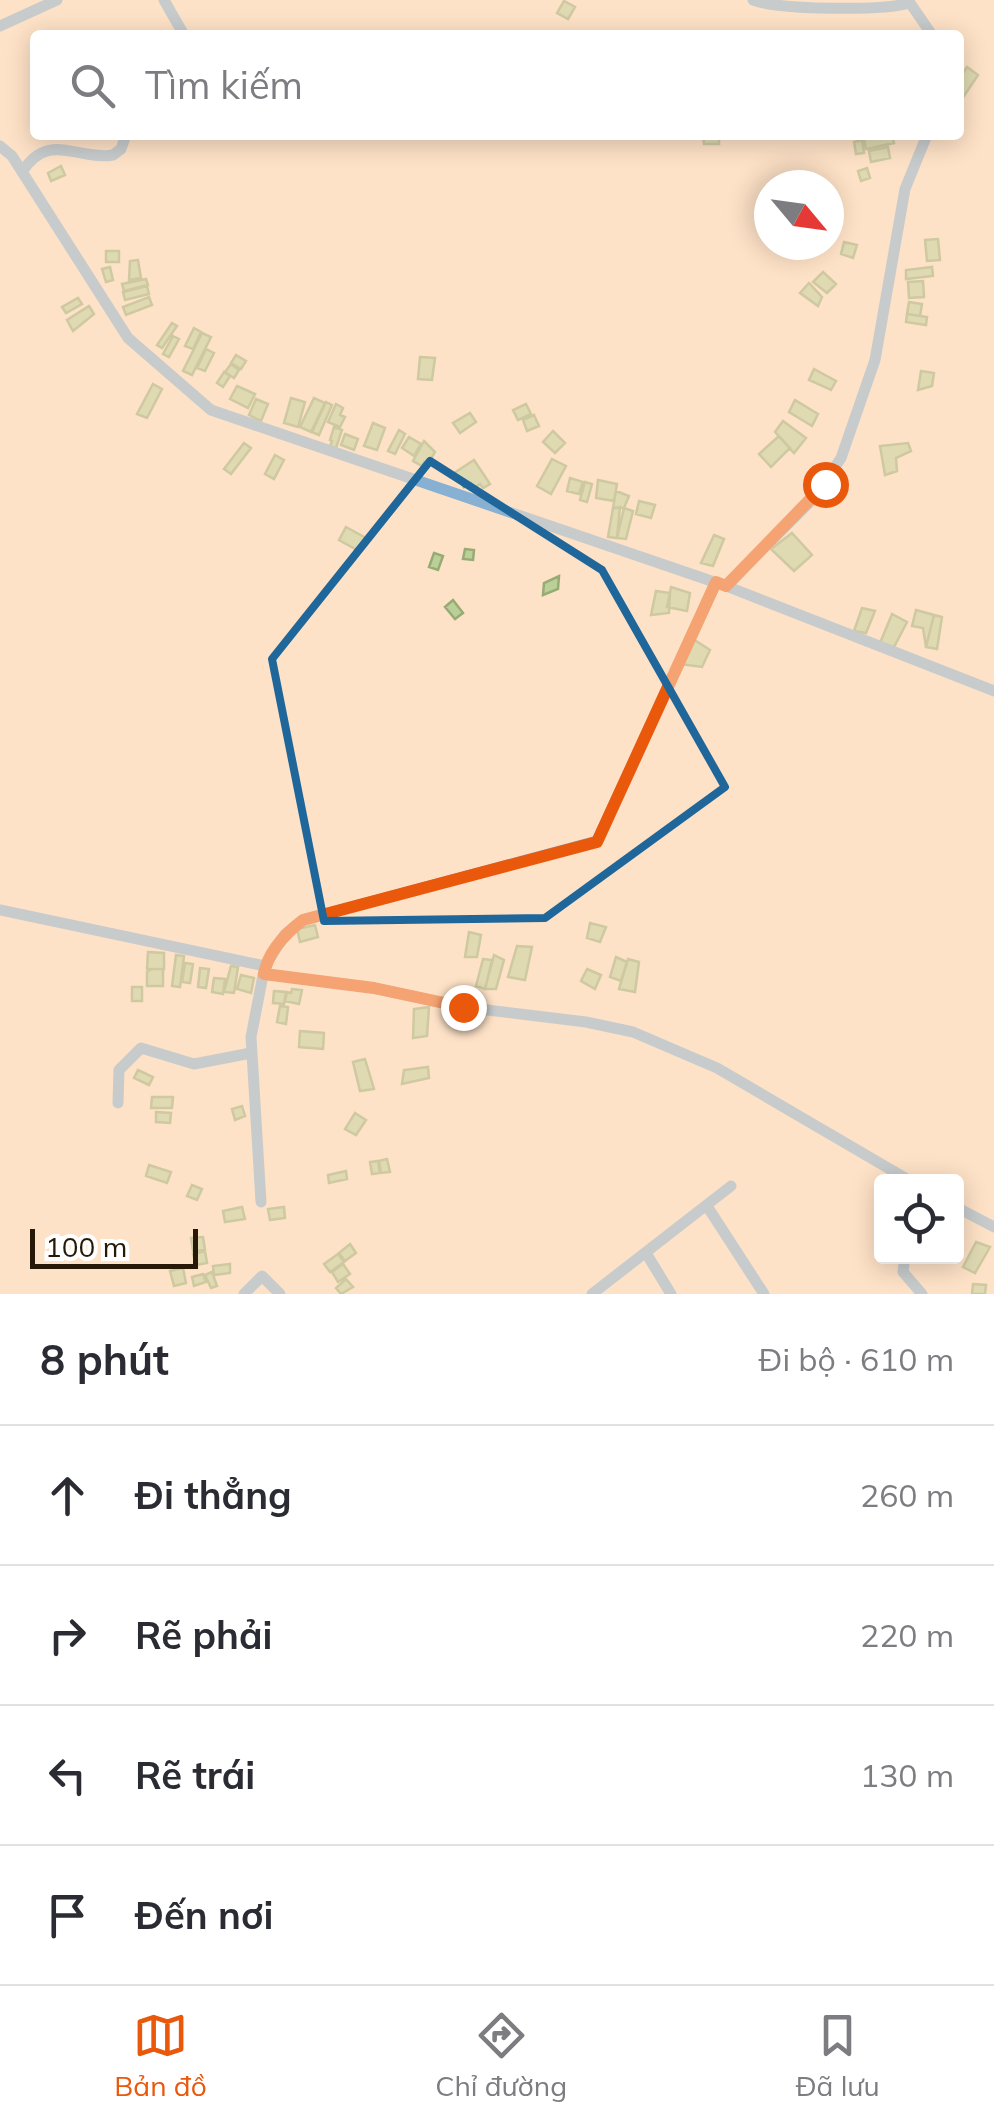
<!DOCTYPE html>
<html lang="vi">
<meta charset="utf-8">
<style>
body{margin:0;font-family:Mulish,sans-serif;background:#f2f2f3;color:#2b2b33}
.controls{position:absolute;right:30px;bottom:30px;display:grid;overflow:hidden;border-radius:10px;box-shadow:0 5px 25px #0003}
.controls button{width:90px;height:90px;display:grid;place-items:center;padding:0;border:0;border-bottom:2px solid #e1e1e2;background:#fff;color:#2b2b33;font:50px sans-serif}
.compass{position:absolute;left:754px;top:170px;width:90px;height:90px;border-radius:50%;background:#fff;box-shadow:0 5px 25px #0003;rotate:119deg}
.scale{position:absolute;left:30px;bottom:25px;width:168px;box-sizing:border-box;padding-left:10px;border:5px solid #281807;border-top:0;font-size:28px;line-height:35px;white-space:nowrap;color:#281807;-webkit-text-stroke:8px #fff;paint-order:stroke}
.stop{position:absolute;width:30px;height:30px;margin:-22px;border:8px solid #ea580c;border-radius:50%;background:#fff}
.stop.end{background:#ea580c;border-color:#fff;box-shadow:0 2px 10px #0008}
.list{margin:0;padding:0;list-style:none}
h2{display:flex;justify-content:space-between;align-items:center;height:130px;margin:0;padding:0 40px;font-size:42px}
h2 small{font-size:32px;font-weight:400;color:#7c7c81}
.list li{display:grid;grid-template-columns:65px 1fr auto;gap:30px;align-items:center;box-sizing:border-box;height:140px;padding:0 40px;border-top:2px solid #e1e1e2}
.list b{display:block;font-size:38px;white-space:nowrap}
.list em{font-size:32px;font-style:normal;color:#7c7c81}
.icon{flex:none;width:55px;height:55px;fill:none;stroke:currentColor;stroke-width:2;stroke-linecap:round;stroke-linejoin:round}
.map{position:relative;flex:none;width:994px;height:1294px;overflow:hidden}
.search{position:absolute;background:#fff;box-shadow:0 5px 25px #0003;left:30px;right:30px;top:30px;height:110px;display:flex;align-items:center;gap:25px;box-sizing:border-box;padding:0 35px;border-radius:10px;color:#7c7c81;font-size:38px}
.sheet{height:690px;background:#fff}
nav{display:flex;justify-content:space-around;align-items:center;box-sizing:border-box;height:140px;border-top:2px solid #e1e1e2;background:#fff;font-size:28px;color:#7c7c81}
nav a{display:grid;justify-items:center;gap:5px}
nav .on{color:#ea580c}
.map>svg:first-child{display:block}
.building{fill:#bbd099;stroke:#97ab75;stroke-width:2.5}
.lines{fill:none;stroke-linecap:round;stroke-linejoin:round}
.minor{stroke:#88b0d3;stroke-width:11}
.route{stroke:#ea580c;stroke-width:12}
.marked{fill:none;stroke:#1f669a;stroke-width:8;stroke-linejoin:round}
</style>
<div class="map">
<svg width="994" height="1294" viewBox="0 0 994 1294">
<rect width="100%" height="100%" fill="#fee2c7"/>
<!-- building -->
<path class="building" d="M564,1L575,7L568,19L557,13Z
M967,67L978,75L964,96L959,92V79Z
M703,135H719V144H704Z
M874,135H892L894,143L866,149L864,137Z
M862,140L864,153L856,154L854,142Z
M888,147L890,158L871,162L869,151Z
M61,166L65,175L51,181L48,173Z
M867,168L870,178L861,181L858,171Z
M938,239L940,260L927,261L925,240Z
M844,242L857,245L853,258L841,254Z
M106,251H119V262H106Z
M138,260L141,278L129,280L130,261Z
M110,267L113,280L106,282L102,269Z
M932,267L933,276L906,279V270Z
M823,272L836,284L827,293L813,282Z
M146,279L148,285L124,291L122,284Z
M923,281L924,297L909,298L908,282Z
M809,283L822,297L818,306L800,293Z
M147,286L149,294L125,300L123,292Z
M149,297L152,305L126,315L123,307Z
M78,298L82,304L66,313L62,307Z
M909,302L922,304L920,316L907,314Z
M89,306L94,314L73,331L67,320Z
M907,314L927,317L926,325L906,322Z
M172,323L177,326L162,348L157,345Z
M194,328L201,332L193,349L185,346Z
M202,333L211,337L192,375L183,371Z
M173,336L179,339L169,357L163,354Z
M206,349L214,353L205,371L197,368Z
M236,355L246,361L241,369L231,363Z
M420,357L435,358L432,380L418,379Z
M231,364L239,370L234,378L225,372Z
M814,369L836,381L831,390L809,380Z
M921,371L934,373L932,386L918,390Z
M224,372L230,376L223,387L217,383Z
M153,384L162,389L147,418L137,414Z
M237,386L255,394L248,408L230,399Z
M291,398L305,402L298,427L284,423Z
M314,398L325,403L311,432L300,427Z
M256,399L268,404L261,421L249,415Z
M795,400L818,414L812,426L789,412Z
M326,402L332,405L319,435L312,432Z
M336,404L343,408L340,415L345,417L340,427L328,422Z
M526,404L531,414L518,420L513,410Z
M470,413L476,422L460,433L453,423Z
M534,415L539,426L527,431L523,420Z
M783,421L806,438L794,453L775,432Z
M373,423L385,428L377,450L364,446Z
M334,427L342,430L336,448L330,446L332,441L330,440Z
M399,430L405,434L395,454L388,451Z
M553,431L565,443L555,453L543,442Z
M345,434L358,439L354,450L341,445Z
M779,436L790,448L771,467L759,454Z
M409,437L421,444L414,456L402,448Z
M424,441L435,452L428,464L424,462L422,466L413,461Z
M244,443L251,448L231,474L224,469Z
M908,443L911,451L896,458L897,471L885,475L880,446Z
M275,455L284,460L274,479L265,474Z
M552,459L566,466L551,494L537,486Z
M474,460L490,484L483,488L480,484L474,488L471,483L464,487L454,473Z
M570,478L583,482L579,494L567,491Z
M598,480L617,484L614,501L596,498Z
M585,482L592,484L587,502L580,500Z
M616,491L629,496L624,508H613Z
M639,501L655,505L651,518L636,514Z
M620,507L617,538L608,537L613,508Z
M624,508L633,511L626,539L617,538Z
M346,527L366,538L359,551L339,540Z
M792,533L812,555L794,571L771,549Z
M714,535L724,539L713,566L701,563Z
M465,549L474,550L473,560L463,559Z
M434,553L443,556L438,570L429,567Z
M559,576L558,589L543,595L544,583Z
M671,587L690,593L687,611L667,607Z
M656,591L670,593L669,613L651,615Z
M453,600L463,613L455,619L445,607Z
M862,608L875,611L866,633L854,631Z
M916,610L934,615L926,647L923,628L912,626Z
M892,614L907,622L894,647L880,643Z
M934,615L942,617L937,649L926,647Z
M693,639L710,650L702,667L680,664Z
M590,923L606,927L600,942L587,938Z
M315,925L318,937L300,942L297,929Z
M469,932L481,935L477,957H465Z
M517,946L532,947L525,980L508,977Z
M148,952L164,953V969H147Z
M176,955L184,956L180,987L172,986Z
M494,955L504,960L496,989H485Z
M616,957L627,962L621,981L610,977Z
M483,959L492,960L485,989L476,986Z
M628,959L639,962L635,992L619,989Z
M185,963L193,964L190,983L182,982Z
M231,966L238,967L234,993L224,992Z
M200,968L209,969L206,988L198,987Z
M151,969H163V986H147V972Z
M587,969L601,975L595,989L581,981Z
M241,975L254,978L251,993L237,989Z
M214,978L225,979L223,994L212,992Z
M132,987H142V1001H132Z
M292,989L302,990L299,1004L285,1001L287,992L291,993Z
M274,991L286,992L284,1004L273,1003Z
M280,1006L288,1007L286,1024L277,1022Z
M429,1007L427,1036L413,1038L414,1009Z
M300,1031L324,1033L323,1049L299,1047Z
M365,1059L374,1089L360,1091L353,1062Z
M428,1067L429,1078L402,1084L404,1070Z
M138,1070L153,1077L149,1085L134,1078Z
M152,1097H173L172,1108H151Z
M242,1106L245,1116L235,1120L232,1109Z
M156,1112L171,1113L170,1123L156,1122Z
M355,1113L366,1120L356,1135L345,1129Z
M387,1159L390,1172L381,1173L379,1161Z
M378,1161L380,1173L372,1174L370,1162Z
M149,1165L171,1172L167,1183L146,1176Z
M346,1171L347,1179L329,1183L328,1175Z
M192,1185L202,1189L197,1200L187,1196Z
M242,1207L245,1219L225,1222L223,1211Z
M284,1207L285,1218L270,1220L268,1209Z
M203,1237L205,1250L193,1251L191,1238Z
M976,1242L990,1247L975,1273L963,1267Z
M350,1244L356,1253L345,1261L339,1253Z
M205,1251L207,1263L196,1265L193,1254Z
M338,1254L344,1262L330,1272L324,1264Z
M230,1264V1273L214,1275L213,1266Z
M343,1264L350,1274L338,1282L332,1272Z
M183,1268L186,1283L174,1286L170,1271Z
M212,1272L217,1286L211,1288L205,1275Z
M203,1274L206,1282L194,1286L192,1277Z
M346,1279L353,1287L341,1294L336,1288Z
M973,1284L986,1285L985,1294H972Z"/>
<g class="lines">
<!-- minor -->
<path class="minor" d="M164,0L184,35
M753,0C779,10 883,11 909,3
M908,0L932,35
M0,26L57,0
M0,146L12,156L128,338L211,410L726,586L994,691
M22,172C49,130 77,161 113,155L121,149L126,135
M726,586L815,497L841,458L875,360L905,189L927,135
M0,910L265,966L285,934L303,920L597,841L716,583
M264,974L373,988L463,1007L586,1022L633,1032L717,1068L912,1182
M118,1103L119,1070L141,1048L194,1064L251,1053
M261,1202L251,1037L264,970
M707,1206L764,1294
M956,1207L994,1227
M646,1253L671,1294
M905,1256L903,1272L922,1294
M244,1294L262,1276L280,1294
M592,1294L731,1186"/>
</g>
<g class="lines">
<!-- route -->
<path class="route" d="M463,1007L374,988L264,974C268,952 286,933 303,920L597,842L716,582L726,586L825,484"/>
</g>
<!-- marked area -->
<path d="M0 0H994V1294H0ZM430,461L602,570L725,787L545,918L324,921L272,659Z" fill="#fee2c7" fill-opacity=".55" fill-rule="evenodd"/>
<path class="marked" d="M430,461L602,570L725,787L545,918L324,921L272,659Z"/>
</svg>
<div class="controls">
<button><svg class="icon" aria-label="locate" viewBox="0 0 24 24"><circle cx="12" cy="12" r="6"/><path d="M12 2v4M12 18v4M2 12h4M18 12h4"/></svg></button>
</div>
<svg class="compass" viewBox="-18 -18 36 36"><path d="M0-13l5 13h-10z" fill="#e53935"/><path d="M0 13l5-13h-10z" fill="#7c7c81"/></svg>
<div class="scale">100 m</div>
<div class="stop" style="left:825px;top:484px"></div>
<div class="stop end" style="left:463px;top:1007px"></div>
<div class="search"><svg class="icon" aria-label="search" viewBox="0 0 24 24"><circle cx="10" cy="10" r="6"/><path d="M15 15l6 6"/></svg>Tìm kiếm</div>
</div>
<section class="sheet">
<h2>8 phút<small>Đi bộ · 610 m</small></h2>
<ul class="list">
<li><svg class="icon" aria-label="ahead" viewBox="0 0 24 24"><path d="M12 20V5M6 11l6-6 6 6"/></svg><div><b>Đi thẳng</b></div><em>260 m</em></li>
<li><svg class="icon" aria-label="right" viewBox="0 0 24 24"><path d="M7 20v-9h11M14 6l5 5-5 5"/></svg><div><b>Rẽ phải</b></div><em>220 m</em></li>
<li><svg class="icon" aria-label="left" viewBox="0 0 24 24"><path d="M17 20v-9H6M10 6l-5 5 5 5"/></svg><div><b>Rẽ trái</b></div><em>130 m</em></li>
<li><svg class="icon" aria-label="arrive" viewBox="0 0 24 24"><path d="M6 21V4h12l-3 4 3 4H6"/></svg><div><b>Đến nơi</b></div></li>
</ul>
</section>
<nav>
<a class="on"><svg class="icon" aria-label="map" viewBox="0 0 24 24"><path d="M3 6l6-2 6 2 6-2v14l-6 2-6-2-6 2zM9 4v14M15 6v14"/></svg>Bản đồ</a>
<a><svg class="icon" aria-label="directions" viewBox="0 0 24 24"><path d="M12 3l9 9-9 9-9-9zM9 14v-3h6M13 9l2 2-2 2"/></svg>Chỉ đường</a>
<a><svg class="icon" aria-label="saved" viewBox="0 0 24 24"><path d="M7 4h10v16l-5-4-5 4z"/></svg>Đã lưu</a>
</nav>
